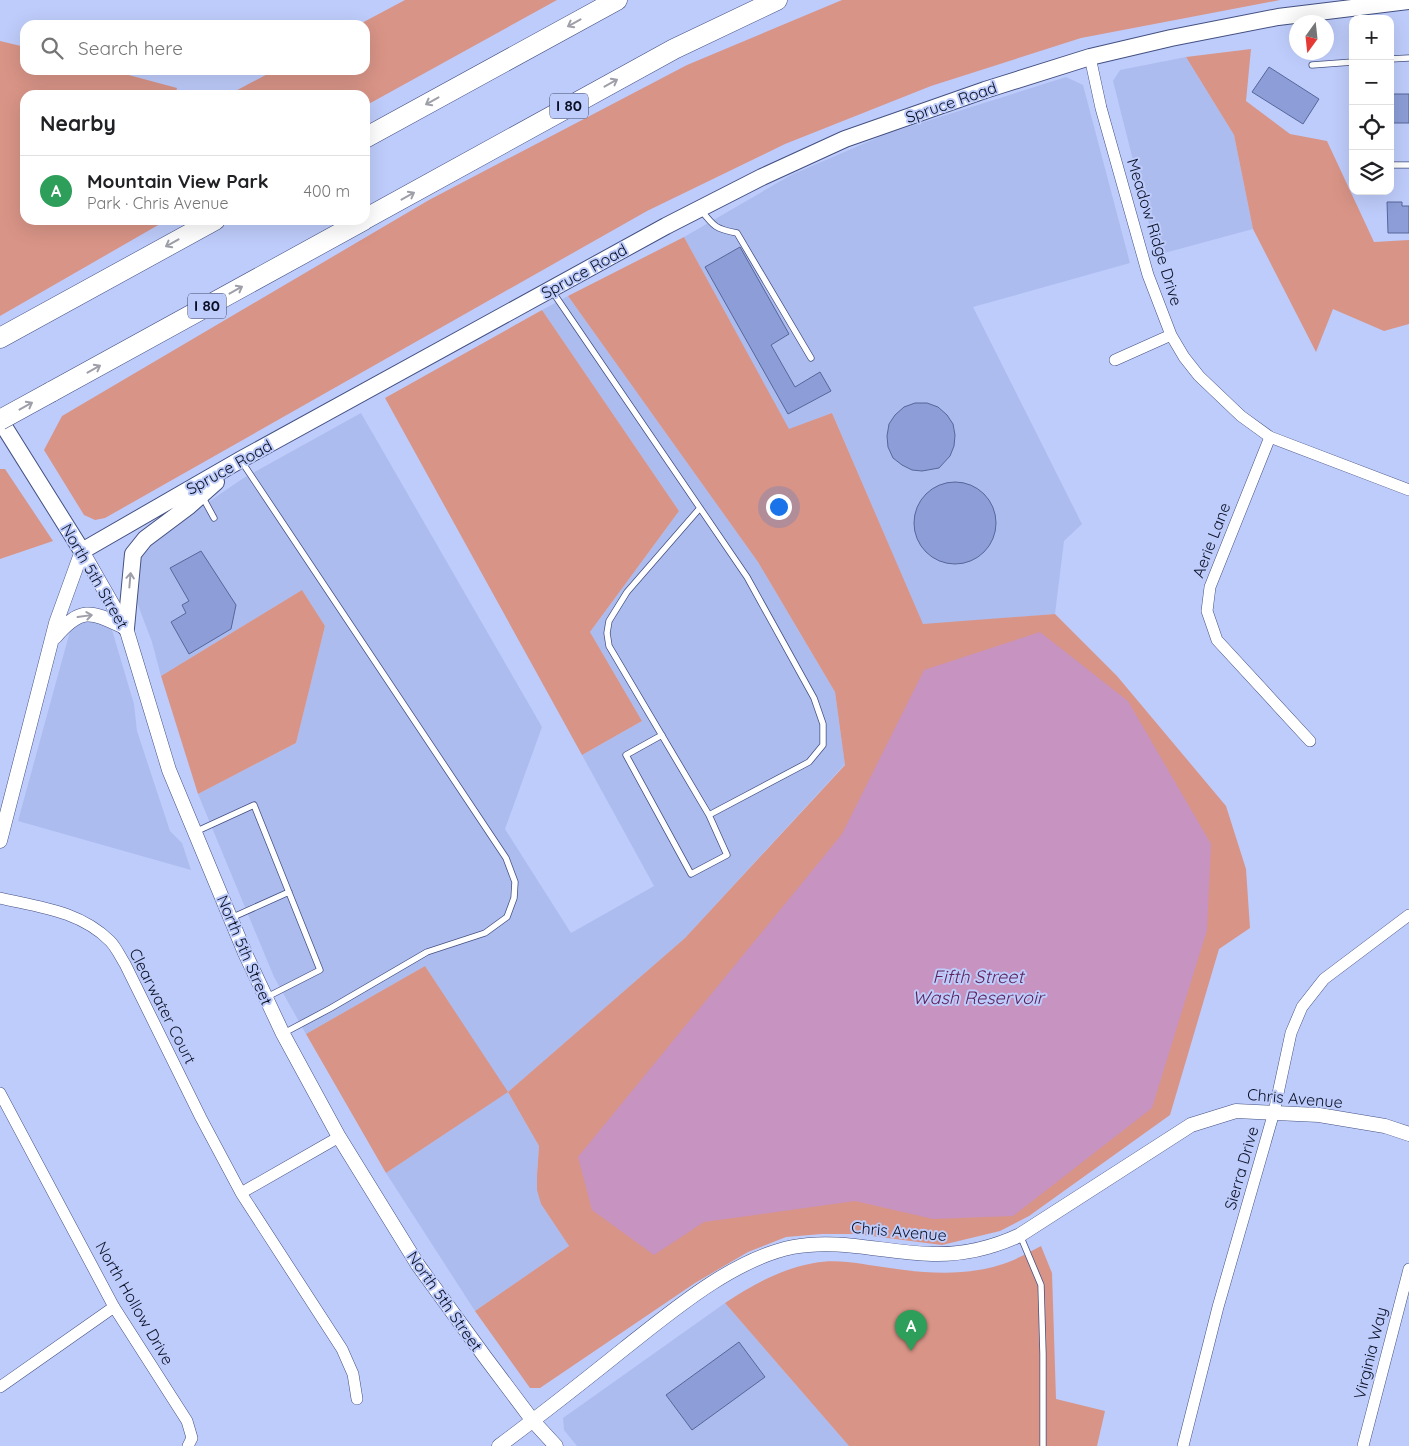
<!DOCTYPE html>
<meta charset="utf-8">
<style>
body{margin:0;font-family:Quicksand,sans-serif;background:#f2f2f2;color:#202124}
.controls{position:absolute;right:15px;top:15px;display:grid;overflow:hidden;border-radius:10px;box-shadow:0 5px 20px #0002}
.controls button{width:45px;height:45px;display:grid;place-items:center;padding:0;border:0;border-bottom:1px solid #e0e0e0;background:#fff;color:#202124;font:25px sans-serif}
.compass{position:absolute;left:1289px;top:15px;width:45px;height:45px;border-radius:50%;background:#fff;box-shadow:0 5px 20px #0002;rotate:195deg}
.you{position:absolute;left:778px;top:506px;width:18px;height:18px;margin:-12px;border:4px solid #fff;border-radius:50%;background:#1a73e8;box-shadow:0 0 0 8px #1a73e833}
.badge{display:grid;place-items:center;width:32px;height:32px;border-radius:50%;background:#846a04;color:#fff;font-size:16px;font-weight:700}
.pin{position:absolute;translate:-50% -41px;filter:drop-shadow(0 1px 2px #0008)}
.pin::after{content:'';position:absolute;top:26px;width:18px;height:15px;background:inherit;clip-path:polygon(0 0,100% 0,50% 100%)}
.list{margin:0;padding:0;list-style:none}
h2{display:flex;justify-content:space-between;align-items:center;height:65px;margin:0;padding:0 20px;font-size:21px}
h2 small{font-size:16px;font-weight:400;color:#757577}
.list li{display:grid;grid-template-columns:32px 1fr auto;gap:15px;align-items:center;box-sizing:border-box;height:70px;padding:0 20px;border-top:1px solid #e0e0e0}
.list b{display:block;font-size:19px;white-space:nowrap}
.list p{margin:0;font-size:16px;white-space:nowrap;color:#757577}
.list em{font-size:16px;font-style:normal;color:#757577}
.icon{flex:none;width:28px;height:28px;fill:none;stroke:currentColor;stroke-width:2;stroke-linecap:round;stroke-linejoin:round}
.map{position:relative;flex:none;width:1409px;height:1446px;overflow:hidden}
.search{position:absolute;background:#fff;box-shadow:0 5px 20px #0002;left:20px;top:20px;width:350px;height:55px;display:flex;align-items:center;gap:12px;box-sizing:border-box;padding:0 18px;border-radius:15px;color:#757577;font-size:19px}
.panel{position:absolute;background:#fff;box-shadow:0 5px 20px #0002;left:20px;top:90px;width:350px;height:135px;border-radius:15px}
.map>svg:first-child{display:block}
.built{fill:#adbcef}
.green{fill:#d89487}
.water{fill:#c793c0}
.building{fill:#8c9dd7;stroke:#57669a}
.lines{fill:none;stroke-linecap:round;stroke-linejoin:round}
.service-casing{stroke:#435082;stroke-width:7}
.minor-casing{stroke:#435082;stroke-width:12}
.tertiary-casing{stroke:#435082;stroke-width:15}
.secondary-casing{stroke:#435082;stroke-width:18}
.motorway-casing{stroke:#435082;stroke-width:21}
.service{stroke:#fff;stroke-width:5.5}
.minor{stroke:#fff;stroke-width:11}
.tertiary{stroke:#fff;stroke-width:14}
.secondary{stroke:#fff;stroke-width:16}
.motorway{stroke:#fff;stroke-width:20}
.motorway-bridge-casing{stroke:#435082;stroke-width:21;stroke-linecap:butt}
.motorway-bridge{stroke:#fff;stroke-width:20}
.oneway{stroke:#9e9fa8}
.labels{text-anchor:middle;stroke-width:4;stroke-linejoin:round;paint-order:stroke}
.shield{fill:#beccfb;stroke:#414865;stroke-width:1}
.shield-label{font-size:15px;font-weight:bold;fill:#0c1025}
.street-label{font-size:16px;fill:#0c1025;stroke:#beccfb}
.water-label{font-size:18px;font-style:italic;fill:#5c1e57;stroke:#beccfb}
</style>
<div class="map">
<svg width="1409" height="1446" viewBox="0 0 1409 1446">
<rect width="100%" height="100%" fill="#beccfb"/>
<!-- built -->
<path class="built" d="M1186,57L1234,135L1253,229L1157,255L1113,81L1120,70Z
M1066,77L1083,85L1130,263L973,307L1082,524L1064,541L1055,614L923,625L832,413L789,430L684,237L791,175L886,134Z
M568,296L758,562L835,692L845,764L685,938L508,1092L539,1146L537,1175L541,1204L569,1246L475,1311L386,1173L507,1092L425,966L306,1034L274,977L198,794L296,743L325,626L302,590L161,676L152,642L136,600L138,563L144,551L156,538L242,479L361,413L542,727L505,829L571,933L654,886L582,755L642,721L590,632L679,511L542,310Z
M90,619L106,625L112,630L134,704L137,731L170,831L182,843L191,870L18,821L70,631L75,624Z
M725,1303L849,1446H577L564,1430L563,1418Z"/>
<!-- green -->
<path class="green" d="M405,0H557L365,106V95H228L275,70H365V25H358Z
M842,0H1280L1081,38L931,86L785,144L647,211L105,518L95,520L84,515L44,450L62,416L429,200L687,65Z
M0,41L25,47V70H110L177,88L175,95H25V220H167L0,316Z
M1251,49L1246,101L1290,134L1327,141L1374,242L1409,240V324L1384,331L1333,309L1316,352L1253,229L1234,135L1186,57Z
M684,237L789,429L832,413L923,624L1055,614L1117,676L1226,806L1246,869L1250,928L1219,949L1170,1115L1029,1216L1000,1231L942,1245L856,1234H822L786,1237L748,1252L695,1283L540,1388H530L475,1311L569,1246L541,1204L537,1190V1175L539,1146L508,1092L386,1173L306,1034L425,966L508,1092L685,938L845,765L835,692L758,562L568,296Z
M542,310L679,511L590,632L642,721L582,755L385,398Z
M0,469H5L53,541L0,559Z
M302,590L325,626L296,743L198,794L161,676Z
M1041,1246L1052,1273L1056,1399L1105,1411L1097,1446H849L725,1303C753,1285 780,1269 814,1263C839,1258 865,1265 890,1268C928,1274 967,1276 1003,1264C1016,1260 1029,1252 1041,1246Z"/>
<!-- water -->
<path class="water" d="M1040,632L1128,701L1211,844L1207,930L1152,1108L1013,1216L933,1219L855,1201L704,1222L654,1255L592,1210L578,1157L842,834L924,670Z"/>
<!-- building -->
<path class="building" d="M1269,67L1319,99L1303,124L1252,92Z
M1390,94H1409V123H1390Z
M1387,202H1402V206H1409V233H1388Z
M740,247L789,334L771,345L795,387L820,372L831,391L788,414L705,267Z
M915,403H927L938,407L947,415L953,424L955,435L954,446L950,456L939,468L922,471L912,470L902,465L893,458L888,447L887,436L889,424L895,415L904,407Z
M914 523a41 41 0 1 1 82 0a41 41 0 1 1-82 0Z
M201,551L236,605L231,629L189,654L171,622L186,613L182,605L189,601L170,568Z
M739,1342L765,1377L692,1430L666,1395Z"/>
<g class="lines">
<defs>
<path id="service" d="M1390,59L1409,58
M1312,65L1353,62
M1390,165H1409
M701,210C714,227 716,229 737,233L811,358
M552,291L747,577L814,698L823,724V745L809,762L709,815L609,646L607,633L609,621L627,592L700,508
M242,462L506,858L515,882L514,898L507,917L485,933L427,952L331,1008L284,1033
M202,496L214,518
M662,735L626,755L691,874L727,855L709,815
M195,832L254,805L320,970L265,998
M231,918L289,892
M1020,1235L1041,1285L1043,1354V1446"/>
<path id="minor" d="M1090,57L1101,108L1148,275L1171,335L1184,357L1199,376L1241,416L1270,437L1409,490
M1115,360L1171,335
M1270,437L1210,587L1207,611L1217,640L1310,741
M0,898C39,907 80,911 110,941C116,947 120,956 125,964L201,1118L241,1193L342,1349L353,1374L357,1399
M0,1093L114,1307L187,1421L192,1438L188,1446
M241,1193L339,1137
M0,1387L114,1307
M1183,1446L1218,1307L1274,1112L1291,1033L1302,1007L1324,979L1409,915
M1363,1446L1409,1269"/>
<path id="tertiary" d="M82,551L126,628L169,770L245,953L283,1034L339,1137L418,1265L485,1357L533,1421L556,1446
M55,637C82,605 92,612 126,628
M0,841L56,623L82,551
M499,1446C542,1414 584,1381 625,1348C672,1311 733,1259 793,1247C840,1238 885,1253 932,1254C964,1255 992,1248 1020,1235L1191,1125L1236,1111L1319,1115L1385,1126L1409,1134"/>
<path id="secondary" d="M0,420L82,551L240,460L666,226L762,177L845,139L985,90L1090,57L1171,38L1278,17L1409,1
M126,628L133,554L145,539L189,506L216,482"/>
<path id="motorway" d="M365,138L617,0
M365,219L674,49L777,0
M0,338L215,220
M51,392L364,220"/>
</defs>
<!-- service casing -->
<use href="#service" class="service-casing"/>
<!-- minor casing -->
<use href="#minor" class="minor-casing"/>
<!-- tertiary casing -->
<use href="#tertiary" class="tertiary-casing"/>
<!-- secondary casing -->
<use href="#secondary" class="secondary-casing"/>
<!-- motorway casing -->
<use href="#motorway" class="motorway-casing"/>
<!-- service -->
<use href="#service" class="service"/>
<!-- minor -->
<use href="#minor" class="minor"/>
<!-- tertiary -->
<use href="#tertiary" class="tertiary"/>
<!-- secondary -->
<use href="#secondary" class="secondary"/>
<!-- motorway -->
<use href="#motorway" class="motorway"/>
<defs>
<path id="motorway-bridge" d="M0,420L51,392"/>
</defs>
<!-- motorway-bridge casing -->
<use href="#motorway-bridge" class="motorway-bridge-casing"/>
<!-- motorway-bridge -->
<use href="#motorway-bridge" class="motorway-bridge"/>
</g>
<!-- one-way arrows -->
<defs><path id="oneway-shaft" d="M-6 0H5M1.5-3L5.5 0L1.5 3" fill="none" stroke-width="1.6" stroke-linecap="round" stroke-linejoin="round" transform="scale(1.25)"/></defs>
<g class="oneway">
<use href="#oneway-shaft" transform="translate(574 23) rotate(151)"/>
<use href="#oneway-shaft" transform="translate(611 83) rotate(-29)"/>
<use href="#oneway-shaft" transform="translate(432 101) rotate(151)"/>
<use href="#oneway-shaft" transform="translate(408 196) rotate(-29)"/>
<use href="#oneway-shaft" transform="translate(172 243) rotate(151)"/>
<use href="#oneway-shaft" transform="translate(236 290) rotate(-29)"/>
<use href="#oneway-shaft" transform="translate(94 369) rotate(-29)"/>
<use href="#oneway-shaft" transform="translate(26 406) rotate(-29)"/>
<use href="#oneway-shaft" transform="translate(130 580) rotate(-85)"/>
<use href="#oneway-shaft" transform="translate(85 616) rotate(-8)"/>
</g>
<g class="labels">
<!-- shield labels -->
<g class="shield">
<rect x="550" y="93.5" width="38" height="25" rx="4"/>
<rect x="188" y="293.5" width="38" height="25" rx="4"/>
</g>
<g class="shield-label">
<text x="569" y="111">I 80</text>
<text x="207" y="311">I 80</text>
</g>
<!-- street labels -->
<g class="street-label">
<text transform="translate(951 102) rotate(-19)" y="6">Spruce Road</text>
<text transform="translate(1155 232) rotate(73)" y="6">Meadow Ridge Drive</text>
<text transform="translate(584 271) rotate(-29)" y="6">Spruce Road</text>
<text transform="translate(229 467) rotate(-29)" y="6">Spruce Road</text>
<text transform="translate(1211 540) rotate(-69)" y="6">Aerie Lane</text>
<text transform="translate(95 576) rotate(60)" y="6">North 5th Street</text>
<text transform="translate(245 950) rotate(67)" y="6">North 5th Street</text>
<text transform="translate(163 1006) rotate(63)" y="6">Clearwater Court</text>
<text transform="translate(1295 1098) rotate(5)" y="6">Chris Avenue</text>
<text transform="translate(1241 1168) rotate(-74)" y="6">Sierra Drive</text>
<text transform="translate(899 1231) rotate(5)" y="6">Chris Avenue</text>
<text transform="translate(445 1301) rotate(55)" y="6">North 5th Street</text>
<text transform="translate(135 1303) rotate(60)" y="6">North Hollow Drive</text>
<text transform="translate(1370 1353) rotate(-76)" y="6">Virginia Way</text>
</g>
<!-- water labels -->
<g class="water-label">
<text x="978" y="983">Fifth Street<tspan x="978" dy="21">Wash Reservoir</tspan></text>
</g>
</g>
</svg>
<div class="controls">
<button>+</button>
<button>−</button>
<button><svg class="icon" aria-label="locate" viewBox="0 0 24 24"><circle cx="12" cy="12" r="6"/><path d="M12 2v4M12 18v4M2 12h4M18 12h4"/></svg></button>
<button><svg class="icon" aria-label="layers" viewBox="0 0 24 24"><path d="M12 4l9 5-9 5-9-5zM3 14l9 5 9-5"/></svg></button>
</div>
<svg class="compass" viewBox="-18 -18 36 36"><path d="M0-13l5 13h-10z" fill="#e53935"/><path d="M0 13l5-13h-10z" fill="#757577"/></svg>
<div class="you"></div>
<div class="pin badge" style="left:911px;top:1351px;background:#2e9e5b">A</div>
<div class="search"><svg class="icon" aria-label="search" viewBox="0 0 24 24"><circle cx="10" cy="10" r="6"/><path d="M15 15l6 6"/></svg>Search here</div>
<section class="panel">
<h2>Nearby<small></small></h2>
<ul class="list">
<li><span class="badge" style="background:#2e9e5b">A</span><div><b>Mountain View Park</b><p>Park · Chris Avenue</p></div><em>400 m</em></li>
</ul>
</section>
</div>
